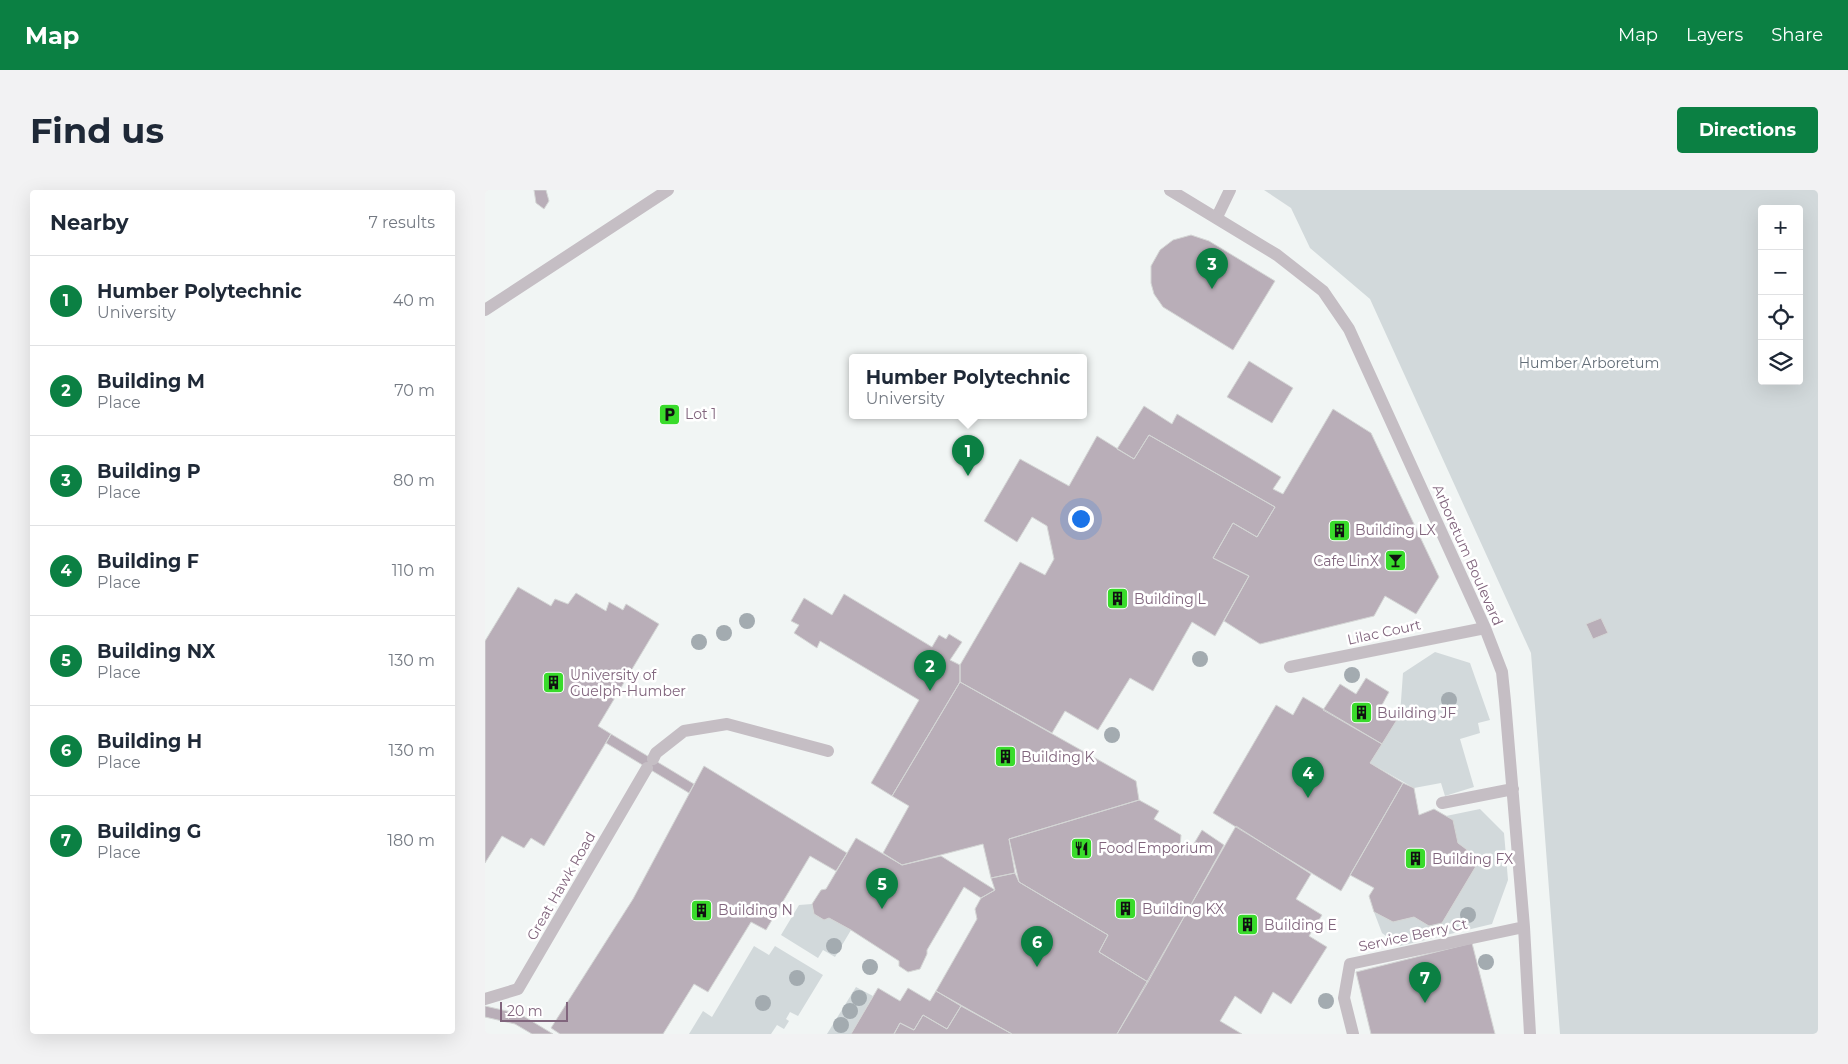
<!DOCTYPE html>
<meta charset="utf-8">
<style>
body{margin:0;font-family:Montserrat,sans-serif;background:#f2f2f3;color:#1f2937}
.controls{position:absolute;right:15px;top:15px;display:grid;overflow:hidden;border-radius:5px;box-shadow:0 5px 20px #0002}
.controls button{width:45px;height:45px;display:grid;place-items:center;padding:0;border:0;border-bottom:1px solid #e0e1e3;background:#fff;color:#1f2937;font:25px sans-serif}
.scale{position:absolute;left:15px;bottom:12px;width:68px;box-sizing:border-box;padding-left:5px;border:2px solid #81657d;border-top:0;font-size:14px;line-height:18px;white-space:nowrap;color:#81657d;-webkit-text-stroke:4px #fff;paint-order:stroke}
.you{position:absolute;left:595px;top:328px;width:18px;height:18px;margin:-12px;border:4px solid #fff;border-radius:50%;background:#1a73e8;box-shadow:0 0 0 8px #1a73e833}
.badge{display:grid;place-items:center;width:32px;height:32px;border-radius:50%;background:#0b8043;color:#fff;font-size:16px;font-weight:700}
.pin{position:absolute;translate:-50% -41px;filter:drop-shadow(0 1px 2px #0008)}
.pin::after{content:'';position:absolute;top:26px;width:18px;height:15px;background:inherit;clip-path:polygon(0 0,100% 0,50% 100%)}
.popup{position:absolute;left:364px;top:164px;width:238px;height:65px;box-sizing:border-box;display:grid;place-content:center;border-radius:5px;background:#fff;filter:drop-shadow(0 1px 4px #0005);font-size:16px;white-space:nowrap;color:#747a83}
.popup b{font-size:19px;color:#1f2937}
.popup::after{content:'';position:absolute;left:50%;top:100%;margin-left:-10px;border:10px solid transparent;border-top-color:#fff}
.list{margin:0;padding:0;list-style:none}
h2{display:flex;justify-content:space-between;align-items:center;height:65px;margin:0;padding:0 20px;font-size:21px}
h2 small{font-size:16px;font-weight:400;color:#747a83}
.list li{display:grid;grid-template-columns:32px 1fr auto;gap:15px;align-items:center;box-sizing:border-box;height:90px;padding:0 20px;border-top:1px solid #e0e1e3}
.list b{display:block;font-size:19px;white-space:nowrap}
.list p{margin:0;font-size:16px;white-space:nowrap;color:#747a83}
.list em{font-size:16px;font-style:normal;color:#747a83}
.icon{flex:none;width:28px;height:28px;fill:none;stroke:currentColor;stroke-width:2;stroke-linecap:round;stroke-linejoin:round}
.map{position:relative;flex:none;width:1333px;height:844px;overflow:hidden;border-radius:5px}
header{display:flex;align-items:center;gap:30px;box-sizing:border-box;height:70px;padding:0 25px;background:#0b8043;color:#fff}
header strong{font-size:24px}
nav{display:flex;gap:28px;margin-inline-start:auto;font-size:18px}
.intro{display:flex;align-items:center;justify-content:space-between;box-sizing:border-box;height:120px;padding:0 30px}
h1{margin:0;font-size:35px}
.button{padding:12px 22px;border-radius:5px;background:#0b8043;color:#fff;font-size:18px;font-weight:700}
main{display:flex;gap:30px;padding:0 30px}
aside{flex:1;background:#fff;border-radius:5px;box-shadow:0 5px 20px #0002}
.map>svg:first-child{display:block}
.green{fill:#d2d9db;fill-rule:evenodd}
.building{fill:#b9aeb8;stroke:#d4d6d5}
.lines{fill:none;stroke-linecap:round;stroke-linejoin:round}
.service{stroke:#c5bec4;stroke-width:12}
.tree{fill:#a3abb0}
.labels{text-anchor:middle;stroke-width:5;stroke-linejoin:round;paint-order:stroke}
.park-label{font-size:14px;fill:#636e78;stroke:#fff}
.poi-label{font-size:14px;fill:#81657d;stroke:#fff;text-anchor:start}
.street-label{font-size:14px;fill:#81657d;stroke:#fff}
</style>
<header>
<strong>Map</strong>
<nav><a>Map</a><a>Layers</a><a>Share</a></nav>
</header>
<div class="intro"><h1>Find us</h1><a class="button">Directions</a></div>
<main>
<aside>
<h2>Nearby<small>7 results</small></h2>
<ul class="list">
<li><span class="badge">1</span><div><b>Humber Polytechnic</b><p>University</p></div><em>40 m</em></li>
<li><span class="badge">2</span><div><b>Building M</b><p>Place</p></div><em>70 m</em></li>
<li><span class="badge">3</span><div><b>Building P</b><p>Place</p></div><em>80 m</em></li>
<li><span class="badge">4</span><div><b>Building F</b><p>Place</p></div><em>110 m</em></li>
<li><span class="badge">5</span><div><b>Building NX</b><p>Place</p></div><em>130 m</em></li>
<li><span class="badge">6</span><div><b>Building H</b><p>Place</p></div><em>130 m</em></li>
<li><span class="badge">7</span><div><b>Building G</b><p>Place</p></div><em>180 m</em></li>
</ul>
</aside>
<div class="map">
<svg width="1333" height="844" viewBox="0 0 1333 844">
<rect width="100%" height="100%" fill="#f1f5f4"/>
<!-- green -->
<path class="green" d="M779,0H1333V844H1075L1046,463L885,109L825,58L806,18ZM1277,19H1314V191H1277Z
M950,462L985,473L1005,530L993,533L995,543L975,549L989,597L960,606L956,593L929,598L885,573L915,525L918,483Z
M995,619L1019,643L1023,690L1007,734L915,756L897,743L889,722L908,732L929,727L944,736L957,733L991,676L985,662L973,653L961,626Z
M327,714L329,724L339,730L344,728L366,740L350,767L338,760L333,768L296,745L314,715Z
M269,756L284,765L290,756L338,785L313,826L305,822L301,829L304,831L299,839L292,835L286,844H204L218,821L227,827Z
M371,797L388,806L366,844H342Z"/>
<!-- building -->
<path class="building" d="M49,0H61L64,11L59,19L51,13Z
M706,45L724,51L790,91L748,160L678,117L669,104L666,93V76L675,60L688,50Z
M764,171L808,198L787,233L742,207Z
M659,216L687,234L692,224L796,287L788,299L798,304L848,219L886,243L954,387L931,424L900,406L889,426L775,454L739,431L764,386L728,368L748,333L772,347L790,317L664,245L649,269L632,259Z
M664,245L790,317L772,347L748,333L728,368L764,386L730,446L707,432L668,501L645,488L613,540L580,521L567,543L475,492V475L535,372L560,385L569,369L562,336L547,327L532,352L499,331L535,269L584,296L612,246L649,269Z
M33,397L66,416L70,409L83,414L91,403L121,421L124,412L138,420L141,414L174,434L113,536L126,544L59,656L46,648L39,658L17,646L0,673V451Z
M359,404L447,457L454,445L461,449L464,444L477,452L465,470L475,475V492L407,606L386,593L434,510L335,451L332,458L309,443L314,435L306,431L319,408L347,425Z
M1116,428L1123,443L1108,449L1101,434Z
M881,488L904,502L897,515L915,525L897,554L838,520L855,494L871,504Z
M475,492L651,591L654,610L524,649L530,683L506,688L498,654L417,675L398,663L424,616L407,606Z
M818,507L897,554L885,573L918,593L856,701L728,623L791,515L808,525Z
M126,544L209,594L204,603L121,553Z
M219,576L362,663L351,681L325,666L281,740L266,732L223,802L209,794L178,844H75L66,838L148,709Z
M918,593L929,598L934,625L949,619L968,630L973,653L985,662L991,676L957,733L944,736L929,727L908,732L889,722L884,706L889,698L865,685Z
M654,610L674,621L669,629L696,645L695,657L704,662L717,640L739,655L663,792L614,762L623,745L534,692L524,649Z
M751,636L826,684L811,709L837,725L824,746L842,757L806,814L788,802L776,824L750,806L735,831L757,844H632Z
M371,648L417,675L456,666L510,700L496,708L479,697L442,760V764L435,779L423,782L414,776V771L366,740L344,728L339,730L329,724L327,714L336,700L341,699Z
M530,683L534,692L623,745L614,762L663,792L632,844H527L451,801L492,729L490,719L496,708L510,700L506,688Z
M987,753L1010,844H886L871,782Z
M393,798L415,811L423,798L445,811L451,801L476,816L462,839L438,825L429,840L415,833L409,844H366Z
M0,816L35,824L68,844H47L30,834L0,827Z
M476,816L527,844H409L415,833L429,840L438,825L462,839Z"/>
<g class="lines">
<!-- service -->
<path class="service" d="M685,0L792,65L838,101L864,139L1000,438L1017,482L1020,511L1039,737L1045,844
M732,27L745,0
M0,120L183,0
M805,477L1000,438
M168,569L171,563L199,541L242,534L343,561
M957,613L1028,599
M0,809L33,799L162,578
M868,844L859,808L865,774L1039,737"/>
</g>
<!-- trees -->
<g class="tree">
<circle cx="262" cy="431" r="8"/>
<circle cx="239" cy="443" r="8"/>
<circle cx="214" cy="452" r="8"/>
<circle cx="715" cy="469" r="8"/>
<circle cx="867" cy="485" r="8"/>
<circle cx="964" cy="510" r="8"/>
<circle cx="627" cy="545" r="8"/>
<circle cx="983" cy="725" r="8"/>
<circle cx="349" cy="756" r="8"/>
<circle cx="1001" cy="772" r="8"/>
<circle cx="385" cy="777" r="8"/>
<circle cx="312" cy="788" r="8"/>
<circle cx="374" cy="808" r="8"/>
<circle cx="841" cy="811" r="8"/>
<circle cx="278" cy="813" r="8"/>
<circle cx="365" cy="821" r="8"/>
<circle cx="356" cy="835" r="8"/>
</g>
<!-- icons -->
<defs>
<symbol id="parking-square" viewBox="-11 -11 22 22"><rect x="-9" y="-9" width="18" height="18" rx="4" fill="#39db2b" stroke="#fff"/><path d="M-3.5-5.5H1a3.5 3.5 0 0 1 0 7H-1V5.5H-3.5ZM-1-3.4V-.6H.8a1.4 1.4 0 0 0 0-2.8Z" fill="#111"/></symbol>
<symbol id="building-square" viewBox="-11 -11 22 22"><rect x="-9" y="-9" width="18" height="18" rx="4" fill="#39db2b" stroke="#fff"/><path d="M-4-6H4V6H1V3H-1V6H-4ZM-2.5-4.3h1.7v1.8h-1.7ZM.8-4.3h1.7v1.8H.8ZM-2.5-1h1.7V.8h-1.7ZM.8-1h1.7V.8H.8Z" fill="#111"/></symbol>
<symbol id="bar-square" viewBox="-11 -11 22 22"><rect x="-9" y="-9" width="18" height="18" rx="4" fill="#39db2b" stroke="#fff"/><path d="M-6-5H6L.8 .8V4.5H3.5V6h-7V4.5H-.8V.8Z" fill="#111"/></symbol>
<symbol id="restaurant-square" viewBox="-11 -11 22 22"><rect x="-9" y="-9" width="18" height="18" rx="4" fill="#39db2b" stroke="#fff"/><path d="M-5-6h1v4h1v-4h1v4h1v-4h1v5L-1.5 .5V6h-2V.5L-5-1ZM5-6V6H3V1.5H1.5Q1.5-4 5-6Z" fill="#111"/></symbol>
</defs>
<g fill-rule="evenodd">
<use href="#parking-square" x="172" y="212" width="25" height="25"/>
<use href="#building-square" x="842" y="328" width="25" height="25"/>
<use href="#bar-square" x="898" y="358" width="25" height="25"/>
<use href="#building-square" x="620" y="396" width="25" height="25"/>
<use href="#building-square" x="56" y="480" width="25" height="25"/>
<use href="#building-square" x="864" y="510" width="25" height="25"/>
<use href="#building-square" x="508" y="554" width="25" height="25"/>
<use href="#restaurant-square" x="584" y="646" width="25" height="25"/>
<use href="#building-square" x="918" y="656" width="25" height="25"/>
<use href="#building-square" x="628" y="706" width="25" height="25"/>
<use href="#building-square" x="204" y="708" width="25" height="25"/>
<use href="#building-square" x="750" y="722" width="25" height="25"/>
</g>
<g class="labels">
<!-- park labels -->
<g class="park-label">
<text x="1104" y="178">Humber Arboretum</text>
</g>
<!-- poi labels -->
<g class="poi-label">
<text x="200" y="229">Lot 1</text>
<text x="870" y="345">Building LX</text>
<text x="894" y="376" text-anchor="end">Cafe LinX</text>
<text x="649" y="414">Building L</text>
<text x="85" y="490">University of<tspan x="85" dy="16">Guelph-Humber</tspan></text>
<text x="892" y="528">Building JF</text>
<text x="536" y="572">Building K</text>
<text x="613" y="663">Food Emporium</text>
<text x="947" y="674">Building FX</text>
<text x="657" y="724">Building KX</text>
<text x="233" y="725">Building N</text>
<text x="779" y="740">Building E</text>
</g>
<!-- street labels -->
<g class="street-label">
<text transform="translate(983 365) rotate(66)" y="5">Arboretum Boulevard</text>
<text transform="translate(899 442) rotate(-12)" y="5">Lilac Court</text>
<text transform="translate(76 696) rotate(-60)" y="5">Great Hawk Road</text>
<text transform="translate(928 745) rotate(-12)" y="5">Service Berry Ct</text>
</g>
</g>
</svg>
<div class="controls">
<button>+</button>
<button>−</button>
<button><svg class="icon" aria-label="locate" viewBox="0 0 24 24"><circle cx="12" cy="12" r="6"/><path d="M12 2v4M12 18v4M2 12h4M18 12h4"/></svg></button>
<button><svg class="icon" aria-label="layers" viewBox="0 0 24 24"><path d="M12 4l9 5-9 5-9-5zM3 14l9 5 9-5"/></svg></button>
</div>
<div class="scale">20 m</div>
<div class="you"></div>
<div class="pin badge" style="left:483px;top:286px">1</div>
<div class="popup"><b>Humber Polytechnic</b>University</div>
<div class="pin badge" style="left:445px;top:501px">2</div>
<div class="pin badge" style="left:727px;top:99px">3</div>
<div class="pin badge" style="left:823px;top:608px">4</div>
<div class="pin badge" style="left:397px;top:719px">5</div>
<div class="pin badge" style="left:552px;top:777px">6</div>
<div class="pin badge" style="left:940px;top:813px">7</div>
</div>
</main>
